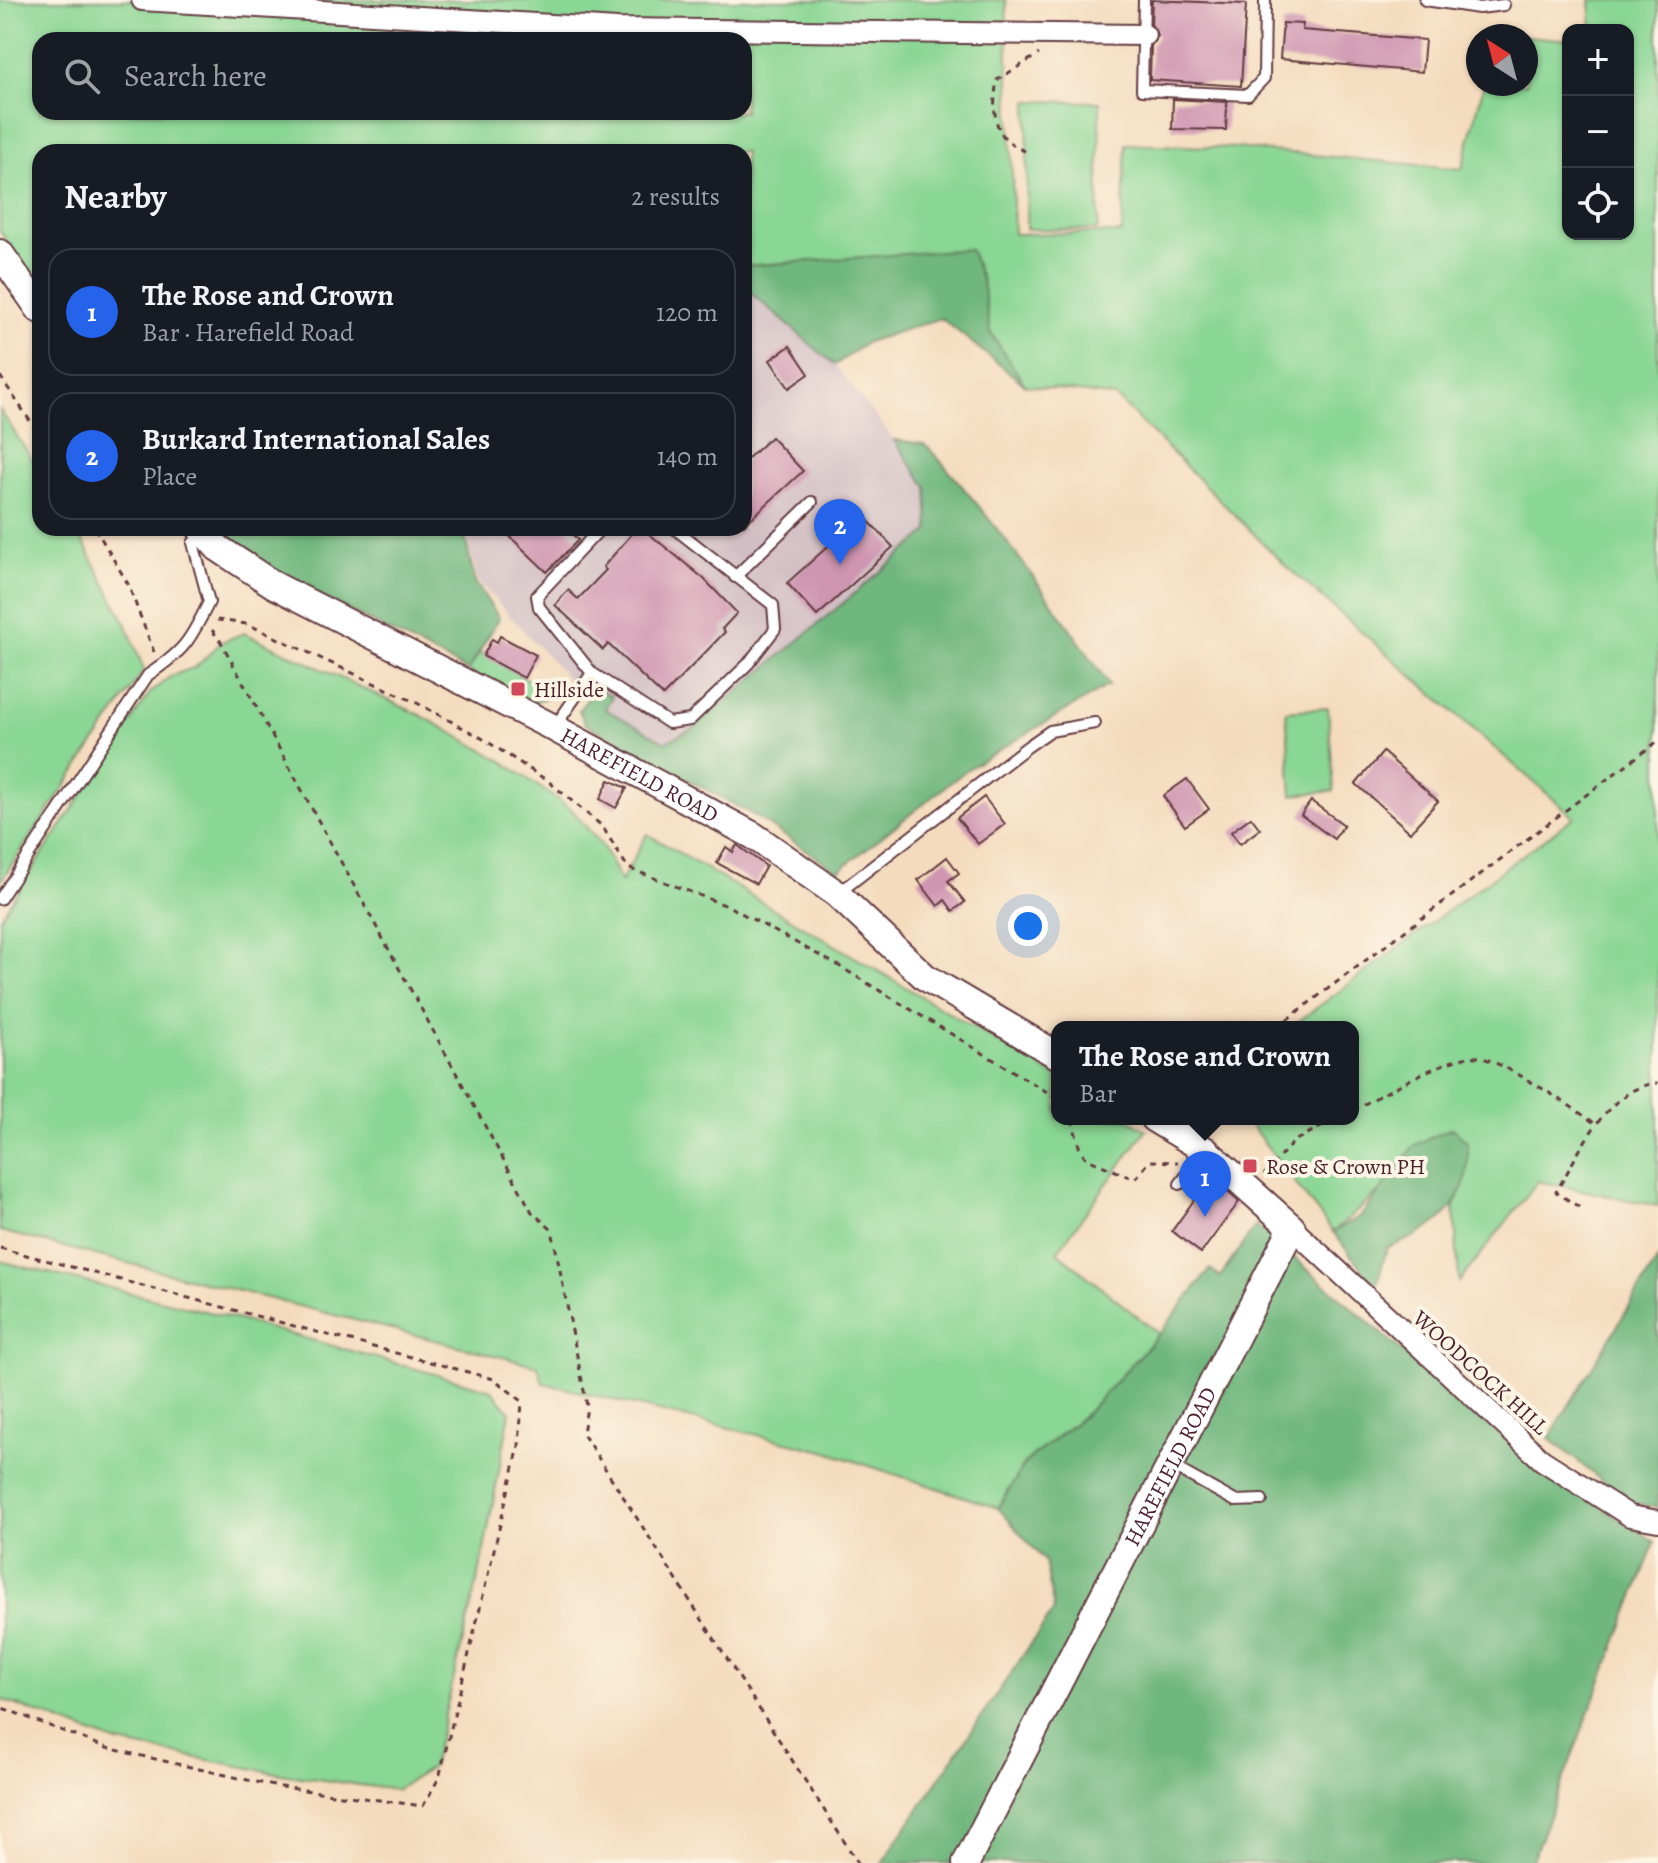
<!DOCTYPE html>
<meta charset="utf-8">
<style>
body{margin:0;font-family:Alegreya,serif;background:#20242c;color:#f1f3f6}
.controls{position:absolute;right:24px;top:24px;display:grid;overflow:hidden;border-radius:16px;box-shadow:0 2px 6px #0004}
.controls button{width:72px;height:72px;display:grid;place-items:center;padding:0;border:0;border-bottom:2px solid #363941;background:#171b24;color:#f1f3f6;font:40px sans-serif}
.compass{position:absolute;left:1466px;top:24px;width:72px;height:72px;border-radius:50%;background:#171b24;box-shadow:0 2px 6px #0004;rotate:324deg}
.you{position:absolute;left:1028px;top:926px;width:28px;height:28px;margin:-20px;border:6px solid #fff;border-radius:50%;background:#1a73e8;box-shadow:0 0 0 12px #1a73e833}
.badge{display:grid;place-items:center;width:52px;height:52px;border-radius:50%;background:#2563eb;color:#fff;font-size:26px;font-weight:700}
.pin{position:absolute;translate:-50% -66px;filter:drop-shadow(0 2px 4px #0008)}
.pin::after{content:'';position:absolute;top:42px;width:28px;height:24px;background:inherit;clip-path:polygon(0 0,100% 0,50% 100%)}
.popup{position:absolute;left:1051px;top:1021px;width:308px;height:104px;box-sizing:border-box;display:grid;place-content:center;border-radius:16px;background:#171b24;filter:drop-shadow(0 2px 6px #0005);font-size:26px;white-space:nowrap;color:#9ea1a6}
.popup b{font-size:30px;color:#f1f3f6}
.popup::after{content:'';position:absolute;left:50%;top:100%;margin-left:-16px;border:16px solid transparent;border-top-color:#171b24}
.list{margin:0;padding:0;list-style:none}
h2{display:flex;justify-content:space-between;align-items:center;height:104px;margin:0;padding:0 32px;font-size:34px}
h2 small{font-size:26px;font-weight:400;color:#9ea1a6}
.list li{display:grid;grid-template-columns:52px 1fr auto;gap:24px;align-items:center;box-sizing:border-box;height:128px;margin:0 16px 16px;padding:0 16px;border:2px solid #363941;border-radius:24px}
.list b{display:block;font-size:30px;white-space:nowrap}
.list p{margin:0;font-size:26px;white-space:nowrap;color:#9ea1a6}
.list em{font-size:26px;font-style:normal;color:#9ea1a6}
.icon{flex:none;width:44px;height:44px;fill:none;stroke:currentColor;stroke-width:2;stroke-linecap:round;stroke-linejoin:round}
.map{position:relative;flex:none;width:1658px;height:1863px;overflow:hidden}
.search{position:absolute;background:#171b24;box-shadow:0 2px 6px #0004;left:32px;top:32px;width:720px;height:88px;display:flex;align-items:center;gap:20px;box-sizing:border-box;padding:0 28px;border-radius:24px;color:#9ea1a6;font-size:30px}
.panel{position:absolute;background:#171b24;box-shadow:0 2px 6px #0004;left:32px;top:144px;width:720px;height:392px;border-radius:24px}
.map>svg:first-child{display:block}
.industrial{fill:#d2bec4}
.green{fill:#8ad694;stroke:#6a7a60;stroke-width:2;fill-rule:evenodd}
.forest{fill:#6fb77e;stroke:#5c6b54;stroke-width:2}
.building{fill:#cf95b1}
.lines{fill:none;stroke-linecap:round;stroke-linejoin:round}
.service-casing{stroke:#643b41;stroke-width:14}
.minor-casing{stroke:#643b41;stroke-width:24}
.tertiary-casing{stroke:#643b41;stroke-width:30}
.path{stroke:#643b41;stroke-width:3;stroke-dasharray:6 6;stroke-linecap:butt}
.service{stroke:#fff;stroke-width:10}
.minor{stroke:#fff;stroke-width:20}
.tertiary{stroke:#fff;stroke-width:26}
.poi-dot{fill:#d1495b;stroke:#fcf5e5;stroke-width:3}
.labels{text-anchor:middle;stroke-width:8;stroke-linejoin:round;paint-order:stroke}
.poi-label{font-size:22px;fill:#4a1f2b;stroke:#fcf5e5;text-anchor:start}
.street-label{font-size:22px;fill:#4a1f2b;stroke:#fcf5e5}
</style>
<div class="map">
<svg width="1658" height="1863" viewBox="0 0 1658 1863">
<rect width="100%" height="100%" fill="#fcf5e5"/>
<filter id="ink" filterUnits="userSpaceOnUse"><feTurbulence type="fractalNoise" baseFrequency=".0125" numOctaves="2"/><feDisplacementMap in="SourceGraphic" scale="16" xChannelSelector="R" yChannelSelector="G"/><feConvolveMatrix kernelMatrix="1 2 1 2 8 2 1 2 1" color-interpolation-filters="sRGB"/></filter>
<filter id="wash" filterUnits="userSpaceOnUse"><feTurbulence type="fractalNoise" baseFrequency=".006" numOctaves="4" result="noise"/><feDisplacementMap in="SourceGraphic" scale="32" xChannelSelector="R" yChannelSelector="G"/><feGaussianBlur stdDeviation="1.8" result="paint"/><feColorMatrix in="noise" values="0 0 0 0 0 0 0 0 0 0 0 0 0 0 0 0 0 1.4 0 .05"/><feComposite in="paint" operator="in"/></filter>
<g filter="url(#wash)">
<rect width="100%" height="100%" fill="#f4dbbd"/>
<!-- industrial -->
<path class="industrial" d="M744,287L835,365L894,440L927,487L929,531L693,729L665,742L598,705L577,688L479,583L464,528H744Z"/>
<!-- green -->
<path class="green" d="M0,0H1006L1014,234L1122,233L1126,144L1236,148L1462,169L1484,84H1526V36H1497V33L1568,40V234H1628V30H1592L1590,0H1658V1206L1538,1181L1459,1282L1454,1207L1467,1142L1451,1129L1333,1232L1246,1119H1353V1027H1291L1574,817L1286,566L1116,397L1025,385L990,332L982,281L970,250L744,266V152H40V289L0,231ZM40,40H744V112H40Z
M1028,101L1100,102L1098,230L1026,229Z
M0,410L40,472V528H76L127,626L144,670L0,882Z
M244,633L420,715L501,760L572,810L603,847L621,882L647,834L1057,1077V1119H1128L1146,1130L1057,1252L1159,1334L1087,1413L1026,1462L998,1508L824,1451L543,1383L538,1366L0,1231V918L150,693L171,676L196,667L221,642Z
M480,652L524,678L557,691L556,695L530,703L468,671Z
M1328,708L1334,791L1292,795L1286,711Z
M0,1261L225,1316L492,1390L510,1412L481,1566L432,1767L396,1790L287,1775L118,1743L0,1699Z"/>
<!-- forest -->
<path class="forest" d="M970,249L982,281L990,332L1025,385L941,318L867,342L835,365L744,287V266Z
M894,440L925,444C994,519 1052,601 1109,685L969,768L838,871L750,813L585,724L579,710L595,689L612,696L605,709L665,742L693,729L929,531L927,487Z
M211,528H463L475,582L499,618L468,671L265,568Z
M1452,1128L1467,1142C1474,1201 1439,1230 1387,1248L1376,1287L1333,1232L1361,1216L1415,1145Z
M1256,1225L1531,1462L1655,1542L1531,1863H882L1054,1610L1045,1561L998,1508L1026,1462L1087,1413L1159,1334L1210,1269L1220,1277Z
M1658,1259V1507L1628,1502L1549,1438Z"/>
<g id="blocks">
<!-- building -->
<path class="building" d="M1152,0L1246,4L1241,86L1150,80L1151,46L1158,36L1151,24Z
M1283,23L1303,24L1302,30L1425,40L1422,72L1280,59Z
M1173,99L1227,102L1226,130L1172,129Z
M790,346L809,374L789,388L770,360Z
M771,437L803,471L744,525V462Z
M863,515L893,547L817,616L787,583Z
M501,528H566L578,540L547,572Z
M637,528H642L703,578L737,613L722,629L725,632L663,696L608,644L603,650L555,605L568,590L578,599L606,570L603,567Z
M500,636L536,655L524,678L483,656L492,639L497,642Z
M1383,752L1438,801L1410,832L1356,784Z
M1187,779L1209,809L1185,826L1163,796Z
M609,780L627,788L616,808L600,799Z
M984,797L1005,824L978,844L957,818Z
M1311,801L1344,825L1334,839L1301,815Z
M1251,817L1260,829L1240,844L1231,832Z
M737,845L766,866L756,884L717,863L726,847L733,852Z
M947,857L959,873L948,881L965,902L953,911L945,900L938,906L918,880Z
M1221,1186L1239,1202L1201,1253L1172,1231L1197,1196L1208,1204Z"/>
</g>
</g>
<g filter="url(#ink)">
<use href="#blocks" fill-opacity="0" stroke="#643b41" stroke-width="2"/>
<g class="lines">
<defs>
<path id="service" d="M1144,0L1142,90L1248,95L1264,78L1265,0
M1425,0L1479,8L1504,5
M735,577L812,502
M592,673L539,607L537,596L601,528
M554,728L592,673L669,723L690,720L748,664L775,629L773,605L674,528
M837,894L1027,747L1050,731L1095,723
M0,899L148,675C184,651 190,641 209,602L193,543L204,533
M1180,1184L1204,1152
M1172,1466L1235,1501L1262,1500"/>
<path id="minor" d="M142,0L617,29L1145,35
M1292,1228L1542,1460L1630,1516L1658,1521"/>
<g id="tertiary">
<path d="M0,253L40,310"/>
<path id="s1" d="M200,528L218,548L274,585L554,728L754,836L837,894L925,977L1057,1055"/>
<path id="s2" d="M966,1863L1292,1228L1205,1150L1154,1119"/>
</g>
</defs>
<!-- service casing -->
<use href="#service" class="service-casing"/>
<!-- minor casing -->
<use href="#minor" class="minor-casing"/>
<!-- tertiary casing -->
<use href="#tertiary" class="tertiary-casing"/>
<!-- path -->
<path class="path" d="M1025,151C992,139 992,111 997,80L1039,54
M0,376L40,436
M95,528L128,584L154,652
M217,620L247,624L417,703L480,737L548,781L602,826L628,868L730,907L839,966L1057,1098
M212,630L221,642L532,1212L552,1230L587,1406L583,1434L858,1863
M1277,1027L1658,741
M1353,1110C1379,1097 1451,1053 1478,1057C1501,1060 1576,1109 1597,1125
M1072,1119L1080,1150L1087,1159L1135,1179L1150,1161L1178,1162
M1264,1175L1294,1141L1336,1119
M1579,1207L1556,1192C1579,1154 1606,1087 1658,1083
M0,1248L494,1379L522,1401L519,1446L439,1778L423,1806L274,1786L107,1748L0,1707"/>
<!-- service -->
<use href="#service" class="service"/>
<!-- minor -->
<use href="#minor" class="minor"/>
<!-- tertiary -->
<use href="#tertiary" class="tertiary"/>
</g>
</g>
<!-- markers -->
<g class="poi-dot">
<rect x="510" y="681" width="16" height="16" rx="4"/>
<rect x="1242" y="1158" width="16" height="16" rx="4"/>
</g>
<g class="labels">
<!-- poi labels -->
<g class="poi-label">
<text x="534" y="697">Hillside</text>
<text x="1266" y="1174">Rose &amp; Crown PH</text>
</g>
<!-- street labels -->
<g class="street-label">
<text dy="8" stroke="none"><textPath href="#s1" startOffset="506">HAREFIELD ROAD</textPath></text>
<text transform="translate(1481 1372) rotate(42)" y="8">WOODCOCK HILL</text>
<text dy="8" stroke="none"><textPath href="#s2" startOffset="446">HAREFIELD ROAD</textPath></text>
</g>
</g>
</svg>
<div class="controls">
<button>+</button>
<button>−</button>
<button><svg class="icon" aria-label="locate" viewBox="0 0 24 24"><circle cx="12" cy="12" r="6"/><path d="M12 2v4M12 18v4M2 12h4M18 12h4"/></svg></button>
</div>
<svg class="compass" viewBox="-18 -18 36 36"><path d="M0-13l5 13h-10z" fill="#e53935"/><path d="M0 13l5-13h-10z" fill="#9ea1a6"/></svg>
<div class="you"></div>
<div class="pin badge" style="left:1205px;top:1217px">1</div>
<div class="popup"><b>The Rose and Crown</b>Bar</div>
<div class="pin badge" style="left:840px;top:565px">2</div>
<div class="search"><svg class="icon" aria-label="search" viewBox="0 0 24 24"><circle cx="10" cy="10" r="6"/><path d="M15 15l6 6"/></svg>Search here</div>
<section class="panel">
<h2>Nearby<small>2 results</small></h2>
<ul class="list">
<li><span class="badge">1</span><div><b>The Rose and Crown</b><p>Bar · Harefield Road</p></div><em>120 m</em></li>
<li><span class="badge">2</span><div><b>Burkard International Sales</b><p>Place</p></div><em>140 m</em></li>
</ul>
</section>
</div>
